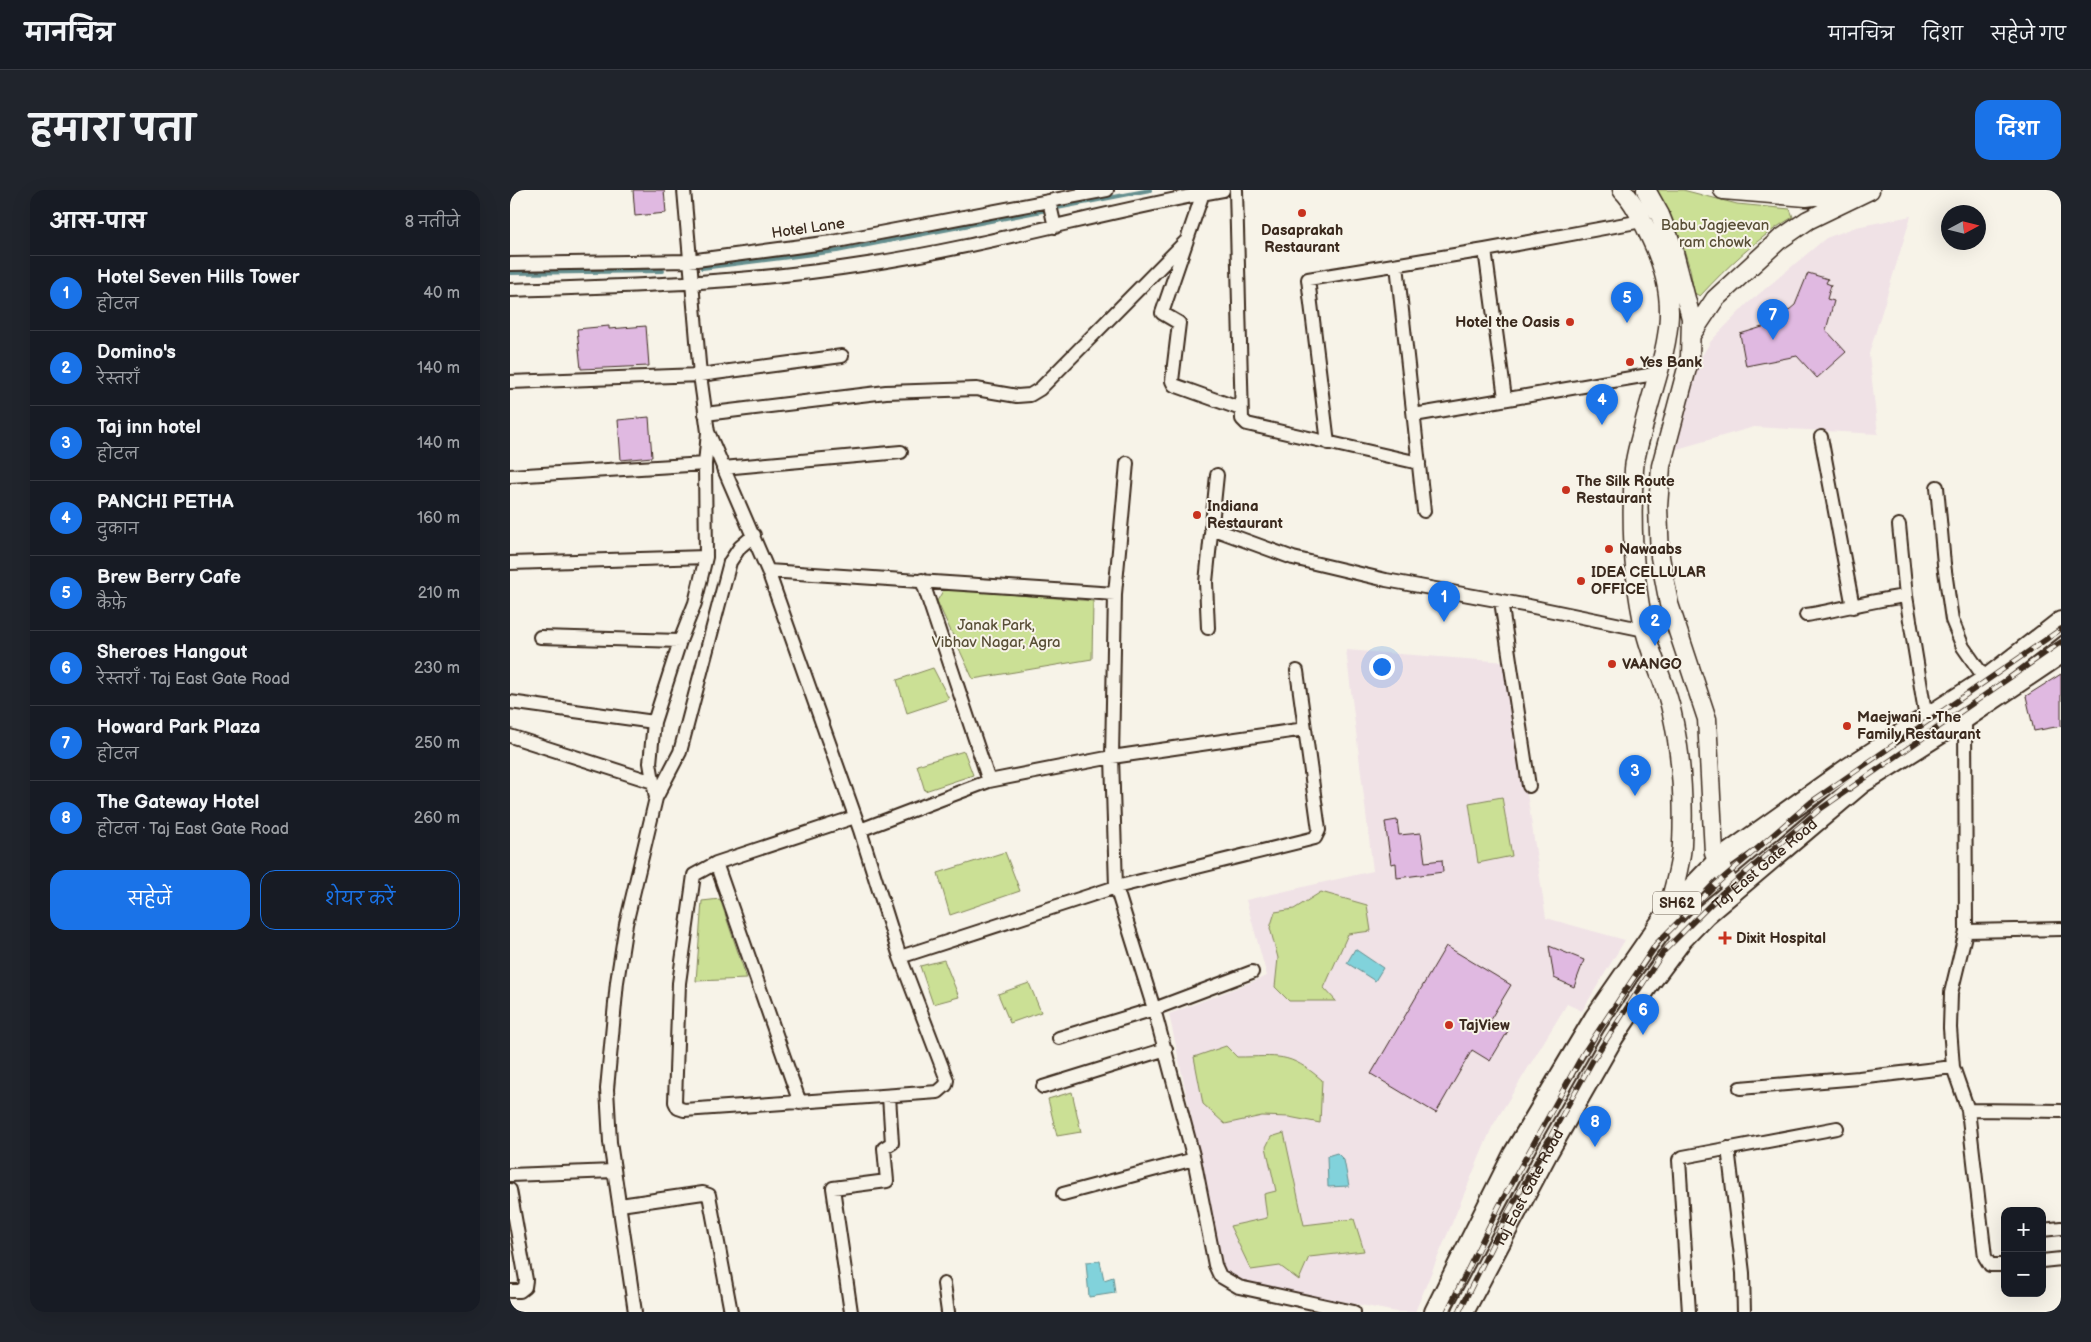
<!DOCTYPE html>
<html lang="hi">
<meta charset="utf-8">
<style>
body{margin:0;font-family:"Balsamiq Sans","Playpen Sans Deva",sans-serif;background:#20242c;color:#f1f3f6}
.controls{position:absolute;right:15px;bottom:15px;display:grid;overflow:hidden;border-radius:10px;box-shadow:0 5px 20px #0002}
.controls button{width:45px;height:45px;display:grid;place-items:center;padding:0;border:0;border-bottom:1px solid #363941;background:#171b24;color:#f1f3f6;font:25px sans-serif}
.compass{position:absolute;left:1431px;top:15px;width:45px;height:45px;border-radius:50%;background:#171b24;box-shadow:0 5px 20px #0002;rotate:83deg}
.you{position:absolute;left:871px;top:476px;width:18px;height:18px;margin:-12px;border:4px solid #fff;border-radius:50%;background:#1a73e8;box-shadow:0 0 0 8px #1a73e833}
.badge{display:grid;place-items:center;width:32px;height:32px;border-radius:50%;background:#1a73e8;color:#fff;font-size:16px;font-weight:700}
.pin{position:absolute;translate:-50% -41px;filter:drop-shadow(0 1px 2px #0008)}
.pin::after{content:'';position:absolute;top:26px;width:18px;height:15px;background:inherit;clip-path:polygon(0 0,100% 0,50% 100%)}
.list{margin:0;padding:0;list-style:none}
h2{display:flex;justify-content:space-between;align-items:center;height:65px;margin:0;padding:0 20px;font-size:21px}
h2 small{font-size:16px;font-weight:400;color:#9ea1a6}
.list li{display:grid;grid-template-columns:32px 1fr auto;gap:15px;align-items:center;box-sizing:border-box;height:75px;padding:0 20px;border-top:1px solid #363941}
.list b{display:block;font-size:19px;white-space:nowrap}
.list p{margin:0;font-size:16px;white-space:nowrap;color:#9ea1a6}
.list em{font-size:16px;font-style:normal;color:#9ea1a6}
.actions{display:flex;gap:10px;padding:15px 20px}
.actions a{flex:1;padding:11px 0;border:1px solid #1a73e8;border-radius:15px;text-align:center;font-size:18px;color:#1a73e8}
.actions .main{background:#1a73e8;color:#fff}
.map{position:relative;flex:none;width:1551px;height:1122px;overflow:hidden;border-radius:15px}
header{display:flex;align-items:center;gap:30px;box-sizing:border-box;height:70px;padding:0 25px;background:#171b24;border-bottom:1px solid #363941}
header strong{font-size:24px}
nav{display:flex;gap:28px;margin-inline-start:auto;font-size:18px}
.intro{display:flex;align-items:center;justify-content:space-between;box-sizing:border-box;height:120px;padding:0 30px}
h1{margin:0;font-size:35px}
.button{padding:12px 22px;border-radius:15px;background:#1a73e8;color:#fff;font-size:18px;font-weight:700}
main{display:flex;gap:30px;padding:0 30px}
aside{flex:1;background:#171b24;border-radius:15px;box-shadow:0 5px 20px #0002}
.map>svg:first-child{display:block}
.built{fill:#f0e2e6}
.green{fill:#cbe095;stroke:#83855a}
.water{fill:#81d2db;stroke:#658f8f}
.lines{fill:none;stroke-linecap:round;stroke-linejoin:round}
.stream{stroke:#658f8f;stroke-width:4}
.building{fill:#e0b9e1;stroke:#3b2a1e}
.street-casing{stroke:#3b2a1e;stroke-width:16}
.secondary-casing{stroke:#3b2a1e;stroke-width:21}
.primary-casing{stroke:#3b2a1e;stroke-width:24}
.street{stroke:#f7f3e8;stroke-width:12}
.secondary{stroke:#f7f3e8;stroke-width:18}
.primary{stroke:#f7f3e8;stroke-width:20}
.rail-casing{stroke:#3b2a1e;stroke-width:5.5}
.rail{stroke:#f7f3e8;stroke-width:4;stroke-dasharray:11;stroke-linecap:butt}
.poi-dot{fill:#c8321e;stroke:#f7f3e8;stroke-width:2}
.labels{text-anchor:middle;stroke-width:4;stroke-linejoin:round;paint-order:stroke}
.shield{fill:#f7f3e8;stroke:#73665b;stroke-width:1}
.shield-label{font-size:14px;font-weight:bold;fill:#3b2a1e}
.park-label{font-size:15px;fill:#584e36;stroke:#f7f3e8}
.street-label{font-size:15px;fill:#3b2a1e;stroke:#f7f3e8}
.poi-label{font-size:15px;font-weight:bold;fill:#3b2a1e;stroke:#f7f3e8;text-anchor:start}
</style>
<header>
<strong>मानचित्र</strong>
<nav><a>मानचित्र</a><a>दिशा</a><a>सहेजे गए</a></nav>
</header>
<div class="intro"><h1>हमारा पता</h1><a class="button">दिशा</a></div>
<main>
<aside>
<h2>आस-पास<small>8 नतीजे</small></h2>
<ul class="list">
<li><span class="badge">1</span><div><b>Hotel Seven Hills Tower</b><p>होटल</p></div><em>40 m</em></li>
<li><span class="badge">2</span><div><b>Domino's</b><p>रेस्तराँ</p></div><em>140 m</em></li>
<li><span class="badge">3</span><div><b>Taj inn hotel</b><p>होटल</p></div><em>140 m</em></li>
<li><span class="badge">4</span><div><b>PANCHI PETHA</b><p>दुकान</p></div><em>160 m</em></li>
<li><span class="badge">5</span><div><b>Brew Berry Cafe</b><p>कैफ़े</p></div><em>210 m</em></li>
<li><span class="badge">6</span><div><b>Sheroes Hangout</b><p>रेस्तराँ · Taj East Gate Road</p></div><em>230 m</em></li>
<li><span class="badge">7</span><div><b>Howard Park Plaza</b><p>होटल</p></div><em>250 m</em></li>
<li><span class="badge">8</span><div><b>The Gateway Hotel</b><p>होटल · Taj East Gate Road</p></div><em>260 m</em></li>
</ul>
<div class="actions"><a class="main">सहेजें</a><a>शेयर करें</a></div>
</aside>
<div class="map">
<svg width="1551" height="1122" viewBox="0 0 1551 1122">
<rect width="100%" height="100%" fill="#f7f3e8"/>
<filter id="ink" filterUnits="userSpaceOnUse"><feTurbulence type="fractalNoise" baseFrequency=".02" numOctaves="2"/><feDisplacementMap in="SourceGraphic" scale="10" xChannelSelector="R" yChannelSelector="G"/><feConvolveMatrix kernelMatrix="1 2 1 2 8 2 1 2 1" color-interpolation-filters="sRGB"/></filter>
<g filter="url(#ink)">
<!-- built -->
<path class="built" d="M1401,26L1359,164L1368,244L1244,237L1160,261L1178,188L1201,151L1237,114L1316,48L1346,37Z
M836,460L997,472L1036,728L1115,750L1072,821L1057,814L982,937L905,1122H886L721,1089L715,1084L659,824L757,786L736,710L863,681Z"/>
<!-- green -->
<path class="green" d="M1147,0H1173L1227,14L1280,19L1283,27C1247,48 1219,75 1190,106L1184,103L1180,79L1171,50Z
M434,399L583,411L582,469L463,489L427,411Z
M423,478L439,509L397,523L387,490Z
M454,561L463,585L415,601L407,575Z
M992,607L1002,666L968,673L959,613Z
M495,662L510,701L440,725L428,683Z
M811,702L857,715L861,741L838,744L814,798L826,811H779L765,797L768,768L760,738L765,722L784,719Z
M210,709L237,789L186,791L192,711Z
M434,770L449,807L423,814L410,776Z
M519,793L531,822L500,833L488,804Z
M716,856L727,867C769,867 778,861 812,890L810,933L779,927L752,926L715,934L693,914L684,867Z
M562,902L571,942L547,946L538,909Z
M774,943L794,1035L844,1029L854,1061L799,1067L789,1090L770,1076L741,1080L720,1036L757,1028L754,1004L766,1001L756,957L761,947Z"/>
<!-- water -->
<path class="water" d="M845,759L873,778L865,791L837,773Z
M827,963L834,970L839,996L818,997L817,966Z
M590,1071L594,1090L603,1087L605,1103L579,1107L576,1072Z"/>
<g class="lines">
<!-- stream -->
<path class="stream" d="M192,78L327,61L640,0
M0,83L153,81"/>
</g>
<!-- building -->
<path class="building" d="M123,0H154L156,23L125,26Z
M1298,83L1318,89L1316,93L1321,95L1317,109L1324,111L1316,140L1336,162L1307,188L1287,166L1236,176L1230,144L1262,134L1285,115Z
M99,136V139L136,136L139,176L71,179L67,139Z
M139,227L142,267L111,270L108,230Z
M1551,484V536L1524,541L1516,506Z
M887,630L889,645L911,643L915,672L932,670L933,682L887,688L886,673L881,674L875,632Z
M936,756L1001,795L980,830L998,841L980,871L962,860L926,923L861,884Z
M1039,756L1074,770L1064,797L1044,788Z"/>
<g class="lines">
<defs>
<path id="street" d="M726,0L732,229L737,234L909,273
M693,3L652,123L669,133L662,191L664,195L731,219
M539,11L545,37
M975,60L995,208
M0,74L179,71L322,52L597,0
M887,75L914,321
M0,100C120,96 239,93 358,74C478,56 594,21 713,0
M0,192L190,185L332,166
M195,224L376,202L466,199L507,206L520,205L530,199L675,52
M904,225L1150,183
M198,242L258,381L350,640L390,767L437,890L436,895L428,902L174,920L168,918L165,912L169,793L184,685L206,673L345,627
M1311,247L1343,417
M818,253L798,89L975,60L1132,31
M213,278L391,262
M0,286L195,274
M1427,297L1434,374L1442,430L1453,457L1476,490
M1389,335L1396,406L1416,528
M701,338L783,368L876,390L1019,416L1135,440
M0,373L196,367
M258,381L605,404L602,567L606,697L644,819L549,848
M412,390L479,591
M605,404L617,273
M991,411L1019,596
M1296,425C1330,420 1362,410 1396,406
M698,438L696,392L707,285
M30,447L170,451
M0,512L144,532
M1455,524L1456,741L1441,803L1440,838L1443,877L1458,920L1475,1067L1480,1075H1495
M0,546L143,592
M146,608L140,573L144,532L170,451L185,413L196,367L195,274L198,242L190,185L174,0
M350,640L479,591L602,567L795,539
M206,673L290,913
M1456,741L1551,739
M390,767L606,697L805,648L809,640L787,481
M742,782L644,819L684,969L705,1075L710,1086L729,1097L844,1122
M533,897L656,859
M1230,898L1349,888L1443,877
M1458,920L1551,921
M1218,958L1233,1083L1234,1122
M0,985L104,981
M0,1000L16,1090L15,1097L10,1101H0
M553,1004L684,969
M110,1015L193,1003L199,1005L221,1122
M1532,1040L1551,1038
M1532,1071L1551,1069
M434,1094L438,1122
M125,1122L100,952L97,899L107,792L116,734L146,608L170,562L220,372L230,357L244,345
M341,1122L323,998L377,991L374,958L382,953L379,906
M1179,1122L1169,970L1173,967L1327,938"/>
<path id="secondary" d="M1112,0C1125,13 1133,32 1141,49C1177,124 1151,165 1133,238C1130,251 1125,265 1124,279C1121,330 1123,390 1135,440C1141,467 1155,492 1161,519C1171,561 1174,611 1172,654C1171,677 1162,702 1157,724L1172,749
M1136,0L1150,25L1162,55L1181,128L1180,167L1151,276L1148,317L1150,367L1159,414L1197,529L1204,663L1223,702
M1213,0L1296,7L1349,0
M1181,145L1205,109L1269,50L1298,30L1360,0"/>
<g id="primary">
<path d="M925,1122L1004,964L1085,828L1157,724L1207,672L1339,578L1476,490L1551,432"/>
<path id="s1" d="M953,1122L1038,961L1103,847L1137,796L1172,749L1196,724L1351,593L1456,527L1551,463"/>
</g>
</defs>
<!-- street casing -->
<use href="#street" class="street-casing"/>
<!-- secondary casing -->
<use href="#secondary" class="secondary-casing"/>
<!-- primary casing -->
<use href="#primary" class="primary-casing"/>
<!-- street -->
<use href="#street" class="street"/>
<!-- secondary -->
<use href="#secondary" class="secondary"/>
<!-- primary -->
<use href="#primary" class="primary"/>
<defs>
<path id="rail" d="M937,1122L989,1016L1073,864L1146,754L1205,695L1301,612L1551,439
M949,1122L999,1021L1083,870L1154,761L1212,703L1309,620L1551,452"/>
</defs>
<!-- rail casing -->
<use href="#rail" class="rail-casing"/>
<!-- rail -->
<use href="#rail" class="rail"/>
</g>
</g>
<!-- markers -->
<g class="poi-dot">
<circle cx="792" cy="23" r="5"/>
<circle cx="1060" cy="132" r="5"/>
<circle cx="1120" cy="172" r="5"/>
<circle cx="1056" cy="300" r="5"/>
<circle cx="687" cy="325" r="5"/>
<circle cx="1099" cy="359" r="5"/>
<circle cx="1071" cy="391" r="5"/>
<circle cx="1102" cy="474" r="5"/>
<circle cx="1337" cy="536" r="5"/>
<path d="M1212.5 740.5h5v5h5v5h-5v5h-5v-5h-5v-5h5z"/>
<circle cx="939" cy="835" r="5"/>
</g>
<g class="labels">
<!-- shield labels -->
<rect class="shield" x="1143" y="701.5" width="48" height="23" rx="4"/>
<g class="shield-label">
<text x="1167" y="718">SH62</text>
</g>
<!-- park labels -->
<g class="park-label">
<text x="1205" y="40">Babu Jagjeevan<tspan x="1205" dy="17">ram chowk</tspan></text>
<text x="486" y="440">Janak Park,<tspan x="486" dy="17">Vibhav Nagar, Agra</tspan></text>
</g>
<!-- street labels -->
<g class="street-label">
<text transform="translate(298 38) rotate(-8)" y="5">Hotel Lane</text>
<text dy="5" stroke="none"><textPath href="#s1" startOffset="545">Taj East Gate Road</textPath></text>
<text dy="5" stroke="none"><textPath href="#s1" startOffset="140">Taj East Gate Road</textPath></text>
</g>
<!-- poi labels -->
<g class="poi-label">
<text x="792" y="45" text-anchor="middle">Dasaprakah<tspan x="792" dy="17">Restaurant</tspan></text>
<text x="1050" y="137" text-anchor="end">Hotel the Oasis</text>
<text x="1130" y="177">Yes Bank</text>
<text x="1066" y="296">The Silk Route<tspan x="1066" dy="17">Restaurant</tspan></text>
<text x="697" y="321">Indiana<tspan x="697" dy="17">Restaurant</tspan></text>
<text x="1109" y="364">Nawaabs</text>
<text x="1081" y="387">IDEA CELLULAR<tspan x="1081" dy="17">OFFICE</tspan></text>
<text x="1112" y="479">VAANGO</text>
<text x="1347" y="532">Maejwani - The<tspan x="1347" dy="17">Family Restaurant</tspan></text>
<text x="1226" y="753">Dixit Hospital</text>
<text x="949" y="840">TajView</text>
</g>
</g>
</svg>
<div class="controls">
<button>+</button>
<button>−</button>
</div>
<svg class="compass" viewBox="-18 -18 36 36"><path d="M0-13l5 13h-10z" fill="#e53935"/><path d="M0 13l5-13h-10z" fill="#9ea1a6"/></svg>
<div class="you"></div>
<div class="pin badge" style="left:934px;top:432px">1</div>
<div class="pin badge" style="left:1145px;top:456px">2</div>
<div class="pin badge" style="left:1125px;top:606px">3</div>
<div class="pin badge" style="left:1092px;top:235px">4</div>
<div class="pin badge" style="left:1117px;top:133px">5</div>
<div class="pin badge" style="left:1133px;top:845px">6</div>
<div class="pin badge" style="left:1263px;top:150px">7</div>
<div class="pin badge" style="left:1085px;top:957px">8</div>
</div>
</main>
